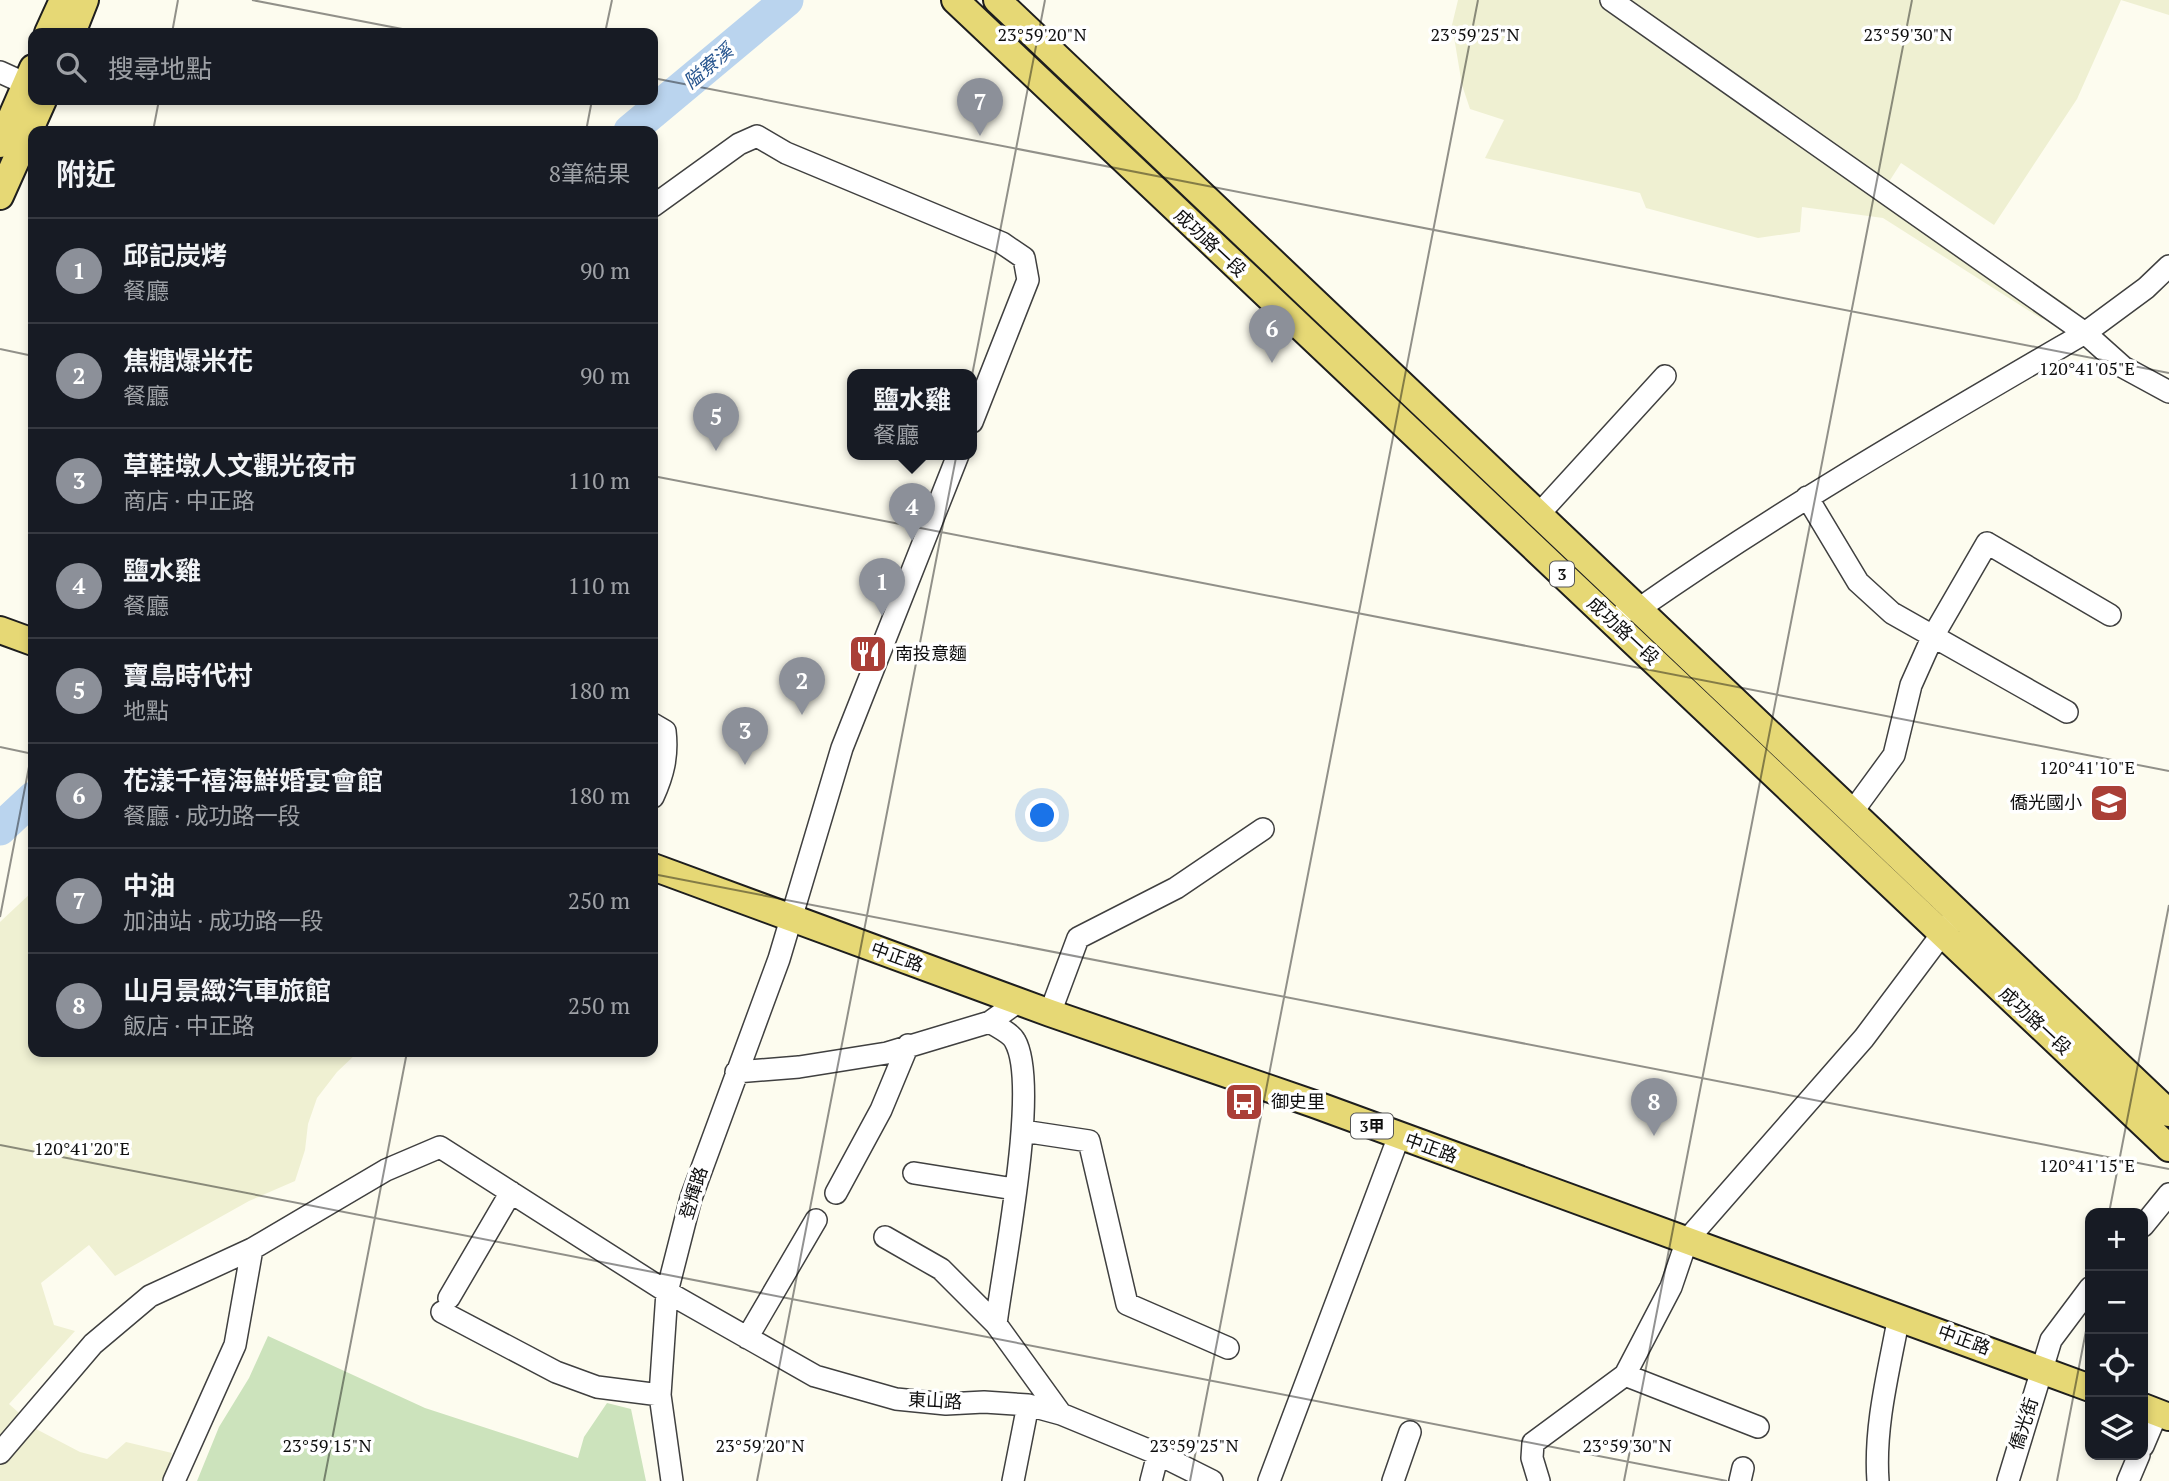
<!DOCTYPE html>
<html lang="zh-TW">
<meta charset="utf-8">
<style>
body{margin:0;font-family:"PT Serif","Noto Sans TC",serif;background:#242831;color:#f1f3f6}
.controls{position:absolute;right:21px;bottom:21px;display:grid;overflow:hidden;border-radius:14px;box-shadow:0 4px 10px #0003}
.controls button{width:63px;height:63px;display:grid;place-items:center;padding:0;border:0;border-bottom:2px solid #363941;background:#171b24;color:#f1f3f6;font:35px sans-serif}
.you{position:absolute;left:1043px;top:816px;width:24px;height:24px;margin:-18px;border:5px solid #fff;border-radius:50%;background:#1a73e8;box-shadow:0 0 0 10px #1a73e833}
.badge{display:grid;place-items:center;width:46px;height:46px;border-radius:50%;background:#8c9099;color:#fff;font-size:23px;font-weight:700}
.pin{position:absolute;translate:-50% -58px;filter:drop-shadow(0 2px 4px #0008)}
.pin::after{content:'';position:absolute;top:37px;width:24px;height:21px;background:inherit;clip-path:polygon(0 0,100% 0,50% 100%)}
.popup{position:absolute;left:847px;top:369px;width:130px;height:91px;box-sizing:border-box;display:grid;place-content:center;border-radius:14px;background:#171b24;filter:drop-shadow(0 2px 5px #0005);font-size:23px;white-space:nowrap;color:#9ea1a6}
.popup b{font-size:26px;color:#f1f3f6}
.popup::after{content:'';position:absolute;left:50%;top:100%;margin-left:-14px;border:14px solid transparent;border-top-color:#171b24}
.list{margin:0;padding:0;list-style:none}
h2{display:flex;justify-content:space-between;align-items:center;height:91px;margin:0;padding:0 28px;font-size:30px}
h2 small{font-size:23px;font-weight:400;color:#9ea1a6}
.list li{display:grid;grid-template-columns:46px 1fr auto;gap:21px;align-items:center;box-sizing:border-box;height:105px;padding:0 28px;border-top:2px solid #363941}
.list b{display:block;font-size:26px;white-space:nowrap}
.list p{margin:0;font-size:23px;white-space:nowrap;color:#9ea1a6}
.list em{font-size:23px;font-style:normal;color:#9ea1a6}
.icon{flex:none;width:38px;height:38px;fill:none;stroke:currentColor;stroke-width:2;stroke-linecap:round;stroke-linejoin:round}
.map{position:relative;flex:none;width:2169px;height:1481px;overflow:hidden}
.search{position:absolute;background:#171b24;box-shadow:0 4px 10px #0003;left:28px;top:28px;width:630px;height:77px;display:flex;align-items:center;gap:18px;box-sizing:border-box;padding:0 24px;border-radius:14px;color:#9ea1a6;font-size:26px}
.panel{position:absolute;background:#171b24;box-shadow:0 4px 10px #0003;left:28px;top:126px;width:630px;height:931px;border-radius:14px}
.map>svg:first-child{display:block}
.farmland{fill:#eff0d2}
.green{fill:#cce3bc}
.lines{fill:none;stroke-linecap:round;stroke-linejoin:round}
.river{stroke:#bad4ee;stroke-width:33}
.minor-casing{stroke:#404040;stroke-width:24}
.major-casing{stroke:#1e1e1e;stroke-width:30}
.minor{stroke:#fff;stroke-width:21}
.major{stroke:#e6d875;stroke-width:26}
.ticks{fill:none;stroke:#0d0d0d;stroke-width:2;stroke-opacity:0.45}
.labels{text-anchor:middle;stroke-width:7;stroke-linejoin:round;paint-order:stroke}
.shield{fill:#fff;stroke:#565656;stroke-width:2}
.shield-label{font-size:16px;font-weight:bold;fill:#0d0d0d}
.street-label{font-size:18px;fill:#0d0d0d;stroke:#fff}
.poi-label{font-size:18px;fill:#0d0d0d;stroke:#fff;text-anchor:start}
.water-label{font-size:19px;font-style:italic;fill:#26548e;stroke:#fff}
.ticks-label{font-size:18px;text-anchor:middle;fill:#0d0d0d;stroke:#fff;stroke-width:7;stroke-linejoin:round;paint-order:stroke}
</style>
<div class="map">
<svg width="2169" height="1481" viewBox="0 0 2169 1481">
<rect width="100%" height="100%" fill="#fdfcef"/>
<!-- farmland -->
<path class="farmland" d="M1458,0H2169V15L2121,0L2077,99L1994,225L1901,163L1885,188L2072,308L2042,319L1883,218L1802,207L1800,232L1758,238L1646,208L1640,193L1485,158L1504,120L1470,109L1462,85L1452,25Z
M33,891V1052H358L337,1072L317,1098L308,1124L305,1150L295,1181L249,1201L115,1276L89,1245L41,1283L54,1325L75,1331L9,1404L38,1430L80,1452L107,1459L126,1442L172,1453L165,1481H0V922Z"/>
<!-- green -->
<path class="green" d="M268,1336L425,1408L578,1458L584,1437L607,1403L631,1409L646,1481H197L219,1427L249,1378Z"/>
<g class="lines">
<!-- river -->
<path class="river" d="M630,131L787,0
M0,829L33,798"/>
<defs>
<path id="minor" d="M1611,0L2085,333C1934,421 1783,508 1640,608L1625,611
M0,72L33,87
M653,206L739,144L757,136L786,153L1002,243L1024,258L1028,280L972,422
M2169,266L2146,288L2085,333L2123,367L2169,392
M1807,497L1858,582L1892,613L2067,712
M1539,514L1665,376
M653,724L665,731C668,756 663,775 653,797
M1853,811L1894,755L1911,685L1932,638L1987,543L2110,615
M1050,1013L1078,938L1176,888L1263,829
M990,1022C997,1027 1011,1033 1015,1041C1040,1085 1003,1267 996,1324L1061,1414
M736,1072L799,1067L887,1053L990,1022L1019,1001
M1023,1131L1089,1141L1127,1304L1228,1348
M914,1173L1014,1189
M836,1193L881,1110L908,1045
M2143,1226L2169,1194
M885,1237L941,1269L996,1324
M449,1298L511,1192
M442,1312L556,1372L597,1387L660,1395
M747,1338L816,1220
M1625,1375L1758,1427
M2143,1446L2157,1413
M0,1453L93,1344L150,1296L252,1249L386,1170L440,1147L667,1292L815,1376L896,1399L946,1404L984,1402L1028,1405L1061,1414L1158,1454L1212,1481
M174,1481L235,1345L252,1249
M672,1481L660,1395L667,1292L691,1198L779,959L842,748L958,455
M1013,1481L1028,1405
M1151,1481L1158,1454
M1269,1481L1399,1136
M1393,1481L1410,1432
M1539,1481L1532,1458L1533,1443L1625,1375L1671,1287L1687,1240L1864,1038L1951,922
M1740,1481L1743,1468
M1878,1481C1874,1426 1889,1370 1899,1316
M2008,1481L2051,1340L2090,1288
M2128,1481L2139,1455"/>
<path id="major" d="M955,0L2169,1148
M997,0L2169,1113
M48,33L63,0
M72,33L85,0
M0,144L33,68
M0,196L43,100
M0,630L33,642
M653,867L1050,1013L1314,1104L2090,1388
M2143,1407L2169,1417"/>
</defs>
<!-- minor casing -->
<use href="#minor" class="minor-casing"/>
<!-- major casing -->
<use href="#major" class="major-casing"/>
<!-- minor -->
<use href="#minor" class="minor"/>
<!-- major -->
<use href="#major" class="major"/>
</g>
<!-- ticks -->
<path class="ticks" d="M252,0L423,33M172,33L178,0M605,33L612,0M653,78L2169,373M153,131L159,100M586,131L592,100M0,349L33,356M653,476L2169,771M0,747L33,754M653,874L2169,1169M0,917L33,746M0,1145L1727,1481M2109,1213L2169,905M324,1481L407,1052M757,1481L1045,0M1190,1481L1478,0M1624,1481L1912,0M2057,1481L2090,1310"/>
<!-- icons -->
<defs>
<symbol id="restaurant-square" viewBox="-11 -11 22 22"><rect x="-9" y="-9" width="18" height="18" rx="4" fill="#aa3f37" stroke="#fff"/><path d="M-5-6h1v4h1v-4h1v4h1v-4h1v5L-1.5 .5V6h-2V.5L-5-1ZM5-6V6H3V1.5H1.5Q1.5-4 5-6Z" fill="#fff"/></symbol>
<symbol id="school-square" viewBox="-11 -11 22 22"><rect x="-9" y="-9" width="18" height="18" rx="4" fill="#aa3f37" stroke="#fff"/><path d="M0-5L7-2L0 1L-7-2ZM-4 1L0 2.5L4 1V4Q0 6-4 4Z" fill="#fff"/></symbol>
<symbol id="bus-square" viewBox="-11 -11 22 22"><rect x="-9" y="-9" width="18" height="18" rx="4" fill="#aa3f37" stroke="#fff"/><path d="M-5-6H5V4H4V6H2V4H-2V6H-4V4H-5ZM-3.5-4V0h7V-4ZM-3.5 1.2v1.5H-2V1.2ZM2 1.2v1.5H3.5V1.2Z" fill="#fff"/></symbol>
</defs>
<g fill-rule="evenodd">
<use href="#restaurant-square" x="846" y="632" width="44" height="44"/>
<use href="#school-square" x="2087" y="781" width="44" height="44"/>
<use href="#bus-square" x="1222" y="1080" width="44" height="44"/>
</g>
<g class="labels">
<!-- shield labels -->
<g class="shield">
<rect x="1550" y="561.5" width="24" height="25" rx="5"/>
<rect x="1351" y="1113.5" width="42" height="25" rx="5"/>
</g>
<g class="shield-label">
<text x="1562" y="580">3</text>
<text x="1372" y="1132">3甲</text>
</g>
<!-- street labels -->
<g class="street-label">
<text transform="translate(1210 243) rotate(43)" y="6">成功路一段</text>
<text transform="translate(1623 631) rotate(43)" y="6">成功路一段</text>
<text transform="translate(897 957) rotate(20)" y="6">中正路</text>
<text transform="translate(2035 1021) rotate(43)" y="6">成功路一段</text>
<text transform="translate(1431 1148) rotate(20)" y="6">中正路</text>
<text transform="translate(694 1193) rotate(-73)" y="6">登輝路</text>
<text transform="translate(1964 1340) rotate(20)" y="6">中正路</text>
<text transform="translate(935 1401) rotate(3)" y="6">東山路</text>
<text transform="translate(2024 1424) rotate(-72)" y="6">僑光街</text>
</g>
<!-- poi labels -->
<g class="poi-label">
<text x="895" y="660">南投意麵</text>
<text x="2082" y="809" text-anchor="end">僑光國小</text>
<text x="1271" y="1108">御史里</text>
</g>
<!-- water labels -->
<g class="water-label">
<text transform="translate(708 66) rotate(-40)" y="7">隘寮溪</text>
</g>
</g>
<g class="ticks-label">
<text x="1042" y="41">23°59'20"N</text>
<text x="1475" y="41">23°59'25"N</text>
<text x="1908" y="41">23°59'30"N</text>
<text x="2087" y="375">120°41'05"E</text>
<text x="2087" y="774">120°41'10"E</text>
<text x="82" y="1155">120°41'20"E</text>
<text x="2087" y="1172">120°41'15"E</text>
<text x="327" y="1452">23°59'15"N</text>
<text x="760" y="1452">23°59'20"N</text>
<text x="1194" y="1452">23°59'25"N</text>
<text x="1627" y="1452">23°59'30"N</text>
</g>
</svg>
<div class="controls">
<button>+</button>
<button>−</button>
<button><svg class="icon" aria-label="locate" viewBox="0 0 24 24"><circle cx="12" cy="12" r="6"/><path d="M12 2v4M12 18v4M2 12h4M18 12h4"/></svg></button>
<button><svg class="icon" aria-label="layers" viewBox="0 0 24 24"><path d="M12 4l9 5-9 5-9-5zM3 14l9 5 9-5"/></svg></button>
</div>
<div class="you"></div>
<div class="pin badge" style="left:882px;top:616px">1</div>
<div class="pin badge" style="left:802px;top:715px">2</div>
<div class="pin badge" style="left:745px;top:765px">3</div>
<div class="pin badge" style="left:912px;top:541px">4</div>
<div class="popup"><b>鹽水雞</b>餐廳</div>
<div class="pin badge" style="left:716px;top:451px">5</div>
<div class="pin badge" style="left:1272px;top:363px">6</div>
<div class="pin badge" style="left:980px;top:136px">7</div>
<div class="pin badge" style="left:1654px;top:1136px">8</div>
<div class="search"><svg class="icon" aria-label="search" viewBox="0 0 24 24"><circle cx="10" cy="10" r="6"/><path d="M15 15l6 6"/></svg>搜尋地點</div>
<section class="panel">
<h2>附近<small>8筆結果</small></h2>
<ul class="list">
<li><span class="badge">1</span><div><b>邱記炭烤</b><p>餐廳</p></div><em>90 m</em></li>
<li><span class="badge">2</span><div><b>焦糖爆米花</b><p>餐廳</p></div><em>90 m</em></li>
<li><span class="badge">3</span><div><b>草鞋墩人文觀光夜市</b><p>商店 · 中正路</p></div><em>110 m</em></li>
<li><span class="badge">4</span><div><b>鹽水雞</b><p>餐廳</p></div><em>110 m</em></li>
<li><span class="badge">5</span><div><b>寶島時代村</b><p>地點</p></div><em>180 m</em></li>
<li><span class="badge">6</span><div><b>花漾千禧海鮮婚宴會館</b><p>餐廳 · 成功路一段</p></div><em>180 m</em></li>
<li><span class="badge">7</span><div><b>中油</b><p>加油站 · 成功路一段</p></div><em>250 m</em></li>
<li><span class="badge">8</span><div><b>山月景緻汽車旅館</b><p>飯店 · 中正路</p></div><em>250 m</em></li>
</ul>
</section>
</div>
